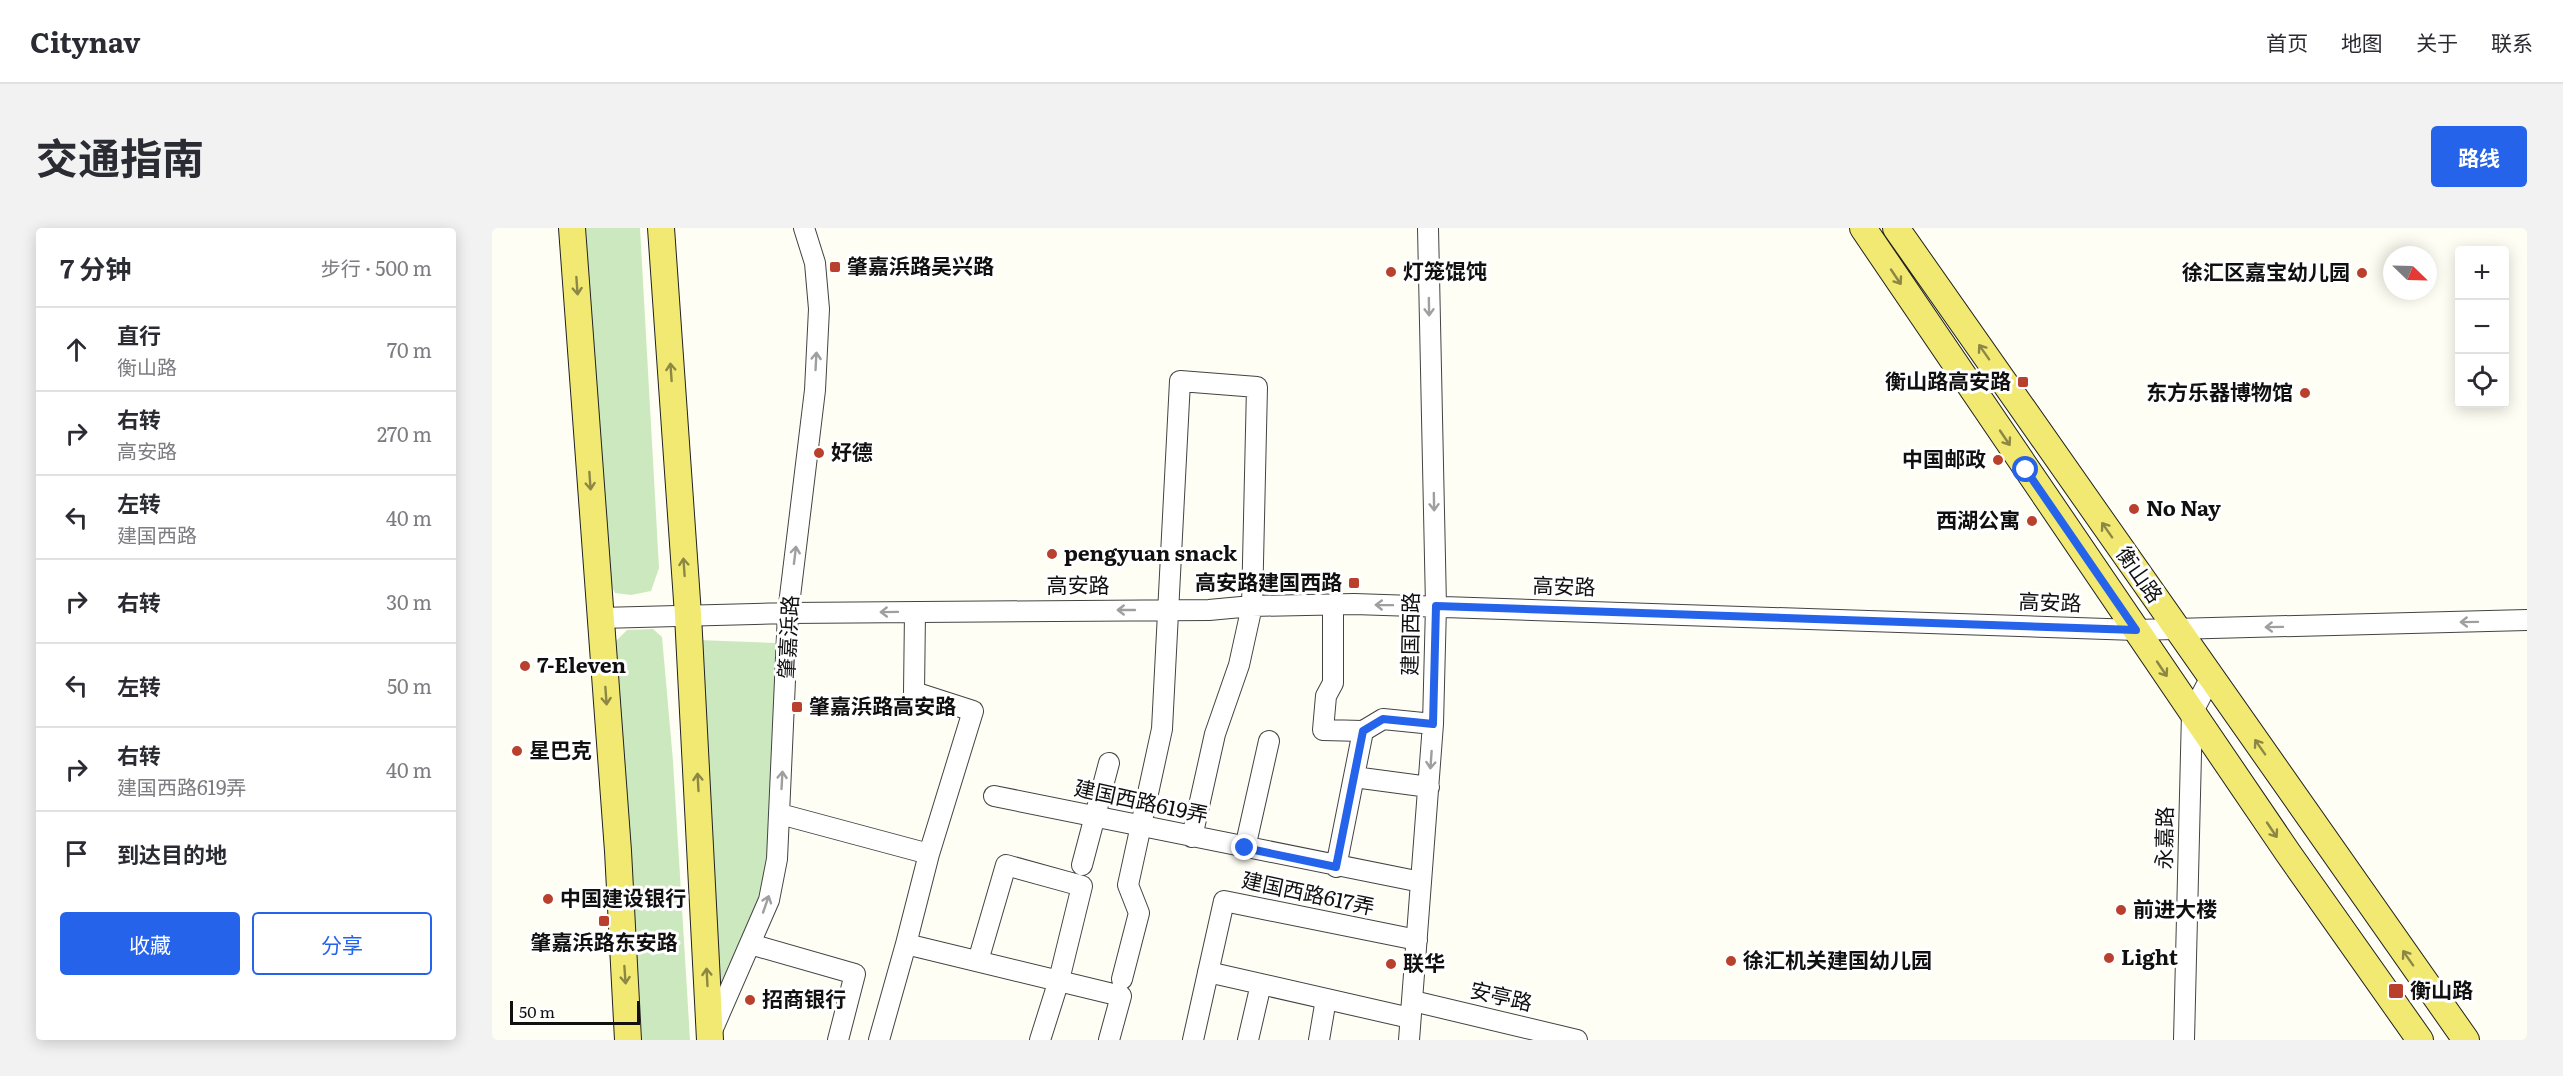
<!DOCTYPE html>
<html lang="zh">
<meta charset="utf-8">
<style>
body{margin:0;font-family:Literata,"Noto Sans SC",serif;background:#f2f2f3;color:#2b2b33}
.controls{position:absolute;right:18px;top:18px;display:grid;overflow:hidden;border-radius:6px;box-shadow:0 3px 15px #0003}
.controls button{width:54px;height:54px;display:grid;place-items:center;padding:0;border:0;border-bottom:2px solid #e1e1e2;background:#fff;color:#2b2b33;font:30px sans-serif}
.compass{position:absolute;left:1891px;top:18px;width:54px;height:54px;border-radius:50%;background:#fff;box-shadow:0 3px 15px #0003;rotate:113deg}
.scale{position:absolute;left:18px;bottom:15px;width:130px;box-sizing:border-box;padding-left:6px;border:3px solid #101010;border-top:0;font-size:16px;line-height:21px;white-space:nowrap;color:#101010;-webkit-text-stroke:4px #fff;paint-order:stroke}
.stop{position:absolute;width:18px;height:18px;margin:-14px;border:4px solid #2563eb;border-radius:50%;background:#fff}
.stop.end{background:#2563eb;border-color:#fff;box-shadow:0 2px 6px #0008}
.list{margin:0;padding:0;list-style:none}
h2{display:flex;justify-content:space-between;align-items:center;height:78px;margin:0;padding:0 24px;font-size:26px}
h2 small{font-size:20px;font-weight:400;color:#7c7c81}
.list li{display:grid;grid-template-columns:39px 1fr auto;gap:18px;align-items:center;box-sizing:border-box;height:84px;padding:0 24px;border-top:2px solid #e1e1e2}
.list b{display:block;font-size:22px;white-space:nowrap}
.list p{margin:0;font-size:20px;white-space:nowrap;color:#7c7c81}
.list em{font-size:20px;font-style:normal;color:#7c7c81}
.actions{display:flex;gap:12px;padding:18px 24px}
.actions a{flex:1;padding:14px 0;border:2px solid #2563eb;border-radius:6px;text-align:center;font-size:21px;color:#2563eb}
.actions .main{background:#2563eb;color:#fff}
.icon{flex:none;width:33px;height:33px;fill:none;stroke:currentColor;stroke-width:2;stroke-linecap:round;stroke-linejoin:round}
.map{position:relative;flex:none;width:2035px;height:812px;overflow:hidden;border-radius:6px}
header{display:flex;align-items:center;gap:36px;box-sizing:border-box;height:84px;padding:0 30px;background:#fff;border-bottom:2px solid #e1e1e2}
header strong{font-size:28px}
nav{display:flex;gap:33px;margin-inline-start:auto;font-size:21px}
.intro{display:flex;align-items:center;justify-content:space-between;box-sizing:border-box;height:144px;padding:0 36px}
h1{margin:0;font-size:42px}
.button{padding:15px 27px;border-radius:6px;background:#2563eb;color:#fff;font-size:21px;font-weight:700}
main{display:flex;gap:36px;padding:0 36px}
aside{flex:1;background:#fff;border-radius:6px;box-shadow:0 3px 15px #0003}
.map>svg:first-child{display:block}
.green{fill:#cce8be}
.lines{fill:none;stroke-linecap:round;stroke-linejoin:round}
.minor-casing{stroke:#434343;stroke-width:22}
.major-casing{stroke:#212121;stroke-width:28}
.minor{stroke:#fff;stroke-width:20}
.major{stroke:#f1e971;stroke-width:26}
.oneway{stroke:#8c8745}
.oneway2{stroke:#9f9f9f}
.route{stroke:#2563eb;stroke-width:8}
.poi-dot{fill:#ba402e;stroke:#fff;stroke-width:2}
.labels{text-anchor:middle;stroke-width:6;stroke-linejoin:round;paint-order:stroke}
.poi-label{font-size:21px;font-weight:bold;fill:#101010;stroke:#fff;text-anchor:start}
.street-label{font-size:21px;fill:#101010;stroke:#fff}
</style>
<header>
<strong>Citynav</strong>
<nav><a>首页</a><a>地图</a><a>关于</a><a>联系</a></nav>
</header>
<div class="intro"><h1>交通指南</h1><a class="button">路线</a></div>
<main>
<aside>
<h2>7 分钟<small>步行 · 500 m</small></h2>
<ul class="list">
<li><svg class="icon" aria-label="ahead" viewBox="0 0 24 24"><path d="M12 20V5M6 11l6-6 6 6"/></svg><div><b>直行</b><p>衡山路</p></div><em>70 m</em></li>
<li><svg class="icon" aria-label="right" viewBox="0 0 24 24"><path d="M7 20v-9h11M14 6l5 5-5 5"/></svg><div><b>右转</b><p>高安路</p></div><em>270 m</em></li>
<li><svg class="icon" aria-label="left" viewBox="0 0 24 24"><path d="M17 20v-9H6M10 6l-5 5 5 5"/></svg><div><b>左转</b><p>建国西路</p></div><em>40 m</em></li>
<li><svg class="icon" aria-label="right" viewBox="0 0 24 24"><path d="M7 20v-9h11M14 6l5 5-5 5"/></svg><div><b>右转</b></div><em>30 m</em></li>
<li><svg class="icon" aria-label="left" viewBox="0 0 24 24"><path d="M17 20v-9H6M10 6l-5 5 5 5"/></svg><div><b>左转</b></div><em>50 m</em></li>
<li><svg class="icon" aria-label="right" viewBox="0 0 24 24"><path d="M7 20v-9h11M14 6l5 5-5 5"/></svg><div><b>右转</b><p>建国西路619弄</p></div><em>40 m</em></li>
<li><svg class="icon" aria-label="arrive" viewBox="0 0 24 24"><path d="M6 21V4h12l-3 4 3 4H6"/></svg><div><b>到达目的地</b></div></li>
</ul>
<div class="actions"><a class="main">收藏</a><a>分享</a></div>
</aside>
<div class="map">
<svg width="2035" height="812" viewBox="0 0 2035 812">
<rect width="100%" height="100%" fill="#fefef4"/>
<!-- green -->
<path class="green" d="M94,0H148L167,340L159,363L139,367L123,365L113,345Z
M161,401L170,409L181,533L198,812H150L120,417L135,402Z
M206,412L284,415C282,503 288,595 264,681C256,711 237,741 225,769Z"/>
<g class="lines">
<defs>
<path id="minor" d="M841,377V455L834,468L831,502L871,503L891,491L941,496
M423,384L422,464L481,483L437,626
M108,390L296,385L717,382L760,378L862,376L1644,402L2035,392
M862,549L937,559
M502,568L929,654
M288,586L437,626L414,716L629,768L617,812
M753,620L777,513
M590,637L617,535
M844,639L871,503
M258,716L363,746L346,812
M486,733L514,637L590,658L567,752L548,812
M716,744L918,790
M630,751L647,685L636,657L670,501L688,153L765,159L760,378L747,437L723,506L700,609
M921,773L1085,812
M219,805L277,672L285,631L296,385L323,162L327,81L323,35L312,0
M387,812L414,716
M701,812L732,673L925,712
M756,812L769,756
M827,812L834,771
M917,812L941,496L944,378L936,0
M1692,812L1700,485L1719,449"/>
<path id="major" d="M80,0L126,623L136,812
M169,0L196,387L218,812
M1371,0L1796,625L1928,812
M1404,0L1974,812"/>
</defs>
<!-- minor casing -->
<use href="#minor" class="minor-casing"/>
<!-- major casing -->
<use href="#major" class="major-casing"/>
<!-- minor -->
<use href="#minor" class="minor"/>
<!-- major -->
<use href="#major" class="major"/>
</g>
<!-- one-way arrows -->
<defs><path id="oneway-shaft" d="M-6 0H5M1.5-3L5.5 0L1.5 3" fill="none" stroke-width="1.6" stroke-linecap="round" stroke-linejoin="round" transform="scale(1.5)"/></defs>
<g class="oneway">
<use href="#oneway-shaft" transform="translate(1404 49) rotate(56)"/>
<use href="#oneway-shaft" transform="translate(85 58) rotate(86)"/>
<use href="#oneway-shaft" transform="translate(1492 124) rotate(-125)"/>
<use href="#oneway-shaft" transform="translate(179 144) rotate(-94)"/>
<use href="#oneway-shaft" transform="translate(1513 210) rotate(56)"/>
<use href="#oneway-shaft" transform="translate(98 253) rotate(86)"/>
<use href="#oneway-shaft" transform="translate(1615 302) rotate(-125)"/>
<use href="#oneway-shaft" transform="translate(192 339) rotate(-94)"/>
<use href="#oneway-shaft" transform="translate(1670 441) rotate(56)"/>
<use href="#oneway-shaft" transform="translate(114 468) rotate(86)"/>
<use href="#oneway-shaft" transform="translate(1768 519) rotate(-125)"/>
<use href="#oneway-shaft" transform="translate(206 554) rotate(-93)"/>
<use href="#oneway-shaft" transform="translate(1780 602) rotate(56)"/>
<use href="#oneway-shaft" transform="translate(1916 730) rotate(-125)"/>
<use href="#oneway-shaft" transform="translate(133 747) rotate(86)"/>
<use href="#oneway-shaft" transform="translate(215 749) rotate(-93)"/>
</g>
<g class="oneway2">
<use href="#oneway-shaft" transform="translate(937 79) rotate(89)"/>
<use href="#oneway-shaft" transform="translate(324 133) rotate(-87)"/>
<use href="#oneway-shaft" transform="translate(942 274) rotate(89)"/>
<use href="#oneway-shaft" transform="translate(303 327) rotate(-83)"/>
<use href="#oneway-shaft" transform="translate(892 377) rotate(-179)"/>
<use href="#oneway-shaft" transform="translate(634 382) rotate(180)"/>
<use href="#oneway-shaft" transform="translate(397 384) rotate(179)"/>
<use href="#oneway-shaft" transform="translate(1977 394) rotate(179)"/>
<use href="#oneway-shaft" transform="translate(1782 399) rotate(179)"/>
<use href="#oneway-shaft" transform="translate(939 532) rotate(94)"/>
<use href="#oneway-shaft" transform="translate(290 552) rotate(-87)"/>
<use href="#oneway-shaft" transform="translate(274 676) rotate(-71)"/>
</g>
<g class="lines">
<!-- route -->
<path class="route" d="M753,620L844,639L871,503L891,491L941,496L944,378L1644,402L1534,242"/>
</g>
<!-- markers -->
<g class="poi-dot">
<rect x="337" y="33" width="12" height="12" rx="3"/>
<circle cx="899" cy="44" r="6"/>
<circle cx="1870" cy="45" r="6"/>
<rect x="1525" y="148" width="12" height="12" rx="3"/>
<circle cx="1813" cy="165" r="6"/>
<circle cx="327" cy="225" r="6"/>
<circle cx="1506" cy="232" r="6"/>
<circle cx="1642" cy="281" r="6"/>
<circle cx="1540" cy="293" r="6"/>
<circle cx="560" cy="326" r="6"/>
<rect x="856" y="349" width="12" height="12" rx="3"/>
<circle cx="33" cy="438" r="6"/>
<rect x="299" y="473" width="12" height="12" rx="3"/>
<circle cx="25" cy="523" r="6"/>
<circle cx="56" cy="671" r="6"/>
<circle cx="1629" cy="682" r="6"/>
<rect x="106" y="687" width="12" height="12" rx="3"/>
<circle cx="1617" cy="730" r="6"/>
<circle cx="1239" cy="733" r="6"/>
<circle cx="899" cy="736" r="6"/>
<rect x="1896" y="755" width="16" height="16" rx="3"/>
<circle cx="258" cy="772" r="6"/>
</g>
<g class="labels">
<!-- poi labels -->
<g class="poi-label">
<text x="355" y="46">肇嘉浜路吴兴路</text>
<text x="911" y="51">灯笼馄饨</text>
<text x="1858" y="52" text-anchor="end">徐汇区嘉宝幼儿园</text>
<text x="1519" y="161" text-anchor="end">衡山路高安路</text>
<text x="1801" y="172" text-anchor="end">东方乐器博物馆</text>
<text x="339" y="232">好德</text>
<text x="1494" y="239" text-anchor="end">中国邮政</text>
<text x="1654" y="288">No Nay</text>
<text x="1528" y="300" text-anchor="end">西湖公寓</text>
<text x="572" y="333">pengyuan snack</text>
<text x="850" y="362" text-anchor="end">高安路建国西路</text>
<text x="45" y="445">7-Eleven</text>
<text x="317" y="486">肇嘉浜路高安路</text>
<text x="37" y="530">星巴克</text>
<text x="68" y="678">中国建设银行</text>
<text x="1641" y="689">前进大楼</text>
<text x="112" y="722" text-anchor="middle">肇嘉浜路东安路</text>
<text x="1629" y="737">Light</text>
<text x="1251" y="740">徐汇机关建国幼儿园</text>
<text x="911" y="743">联华</text>
<text x="1918" y="770">衡山路</text>
<text x="270" y="779">招商银行</text>
</g>
<!-- street labels -->
<g class="street-label">
<text transform="translate(1647 347) rotate(55)" y="7">衡山路</text>
<text x="586" y="365">高安路</text>
<text transform="translate(1072 359) rotate(2)" y="7">高安路</text>
<text transform="translate(1558 375) rotate(2)" y="7">高安路</text>
<text transform="translate(919 406) rotate(-89)" y="7">建国西路</text>
<text transform="translate(297 409) rotate(-87)" y="7">肇嘉浜路</text>
<text transform="translate(649 574) rotate(12)" y="7">建国西路619弄</text>
<text transform="translate(1673 610) rotate(-89)" y="7">永嘉路</text>
<text transform="translate(816 666) rotate(12)" y="7">建国西路617弄</text>
<text transform="translate(1009 769) rotate(13)" y="7">安亭路</text>
</g>
</g>
</svg>
<div class="controls">
<button>+</button>
<button>−</button>
<button><svg class="icon" aria-label="locate" viewBox="0 0 24 24"><circle cx="12" cy="12" r="6"/><path d="M12 2v4M12 18v4M2 12h4M18 12h4"/></svg></button>
</div>
<svg class="compass" viewBox="-18 -18 36 36"><path d="M0-13l5 13h-10z" fill="#e53935"/><path d="M0 13l5-13h-10z" fill="#7c7c81"/></svg>
<div class="scale">50 m</div>
<div class="stop" style="left:1534px;top:242px"></div>
<div class="stop end" style="left:753px;top:620px"></div>
</div>
</main>
